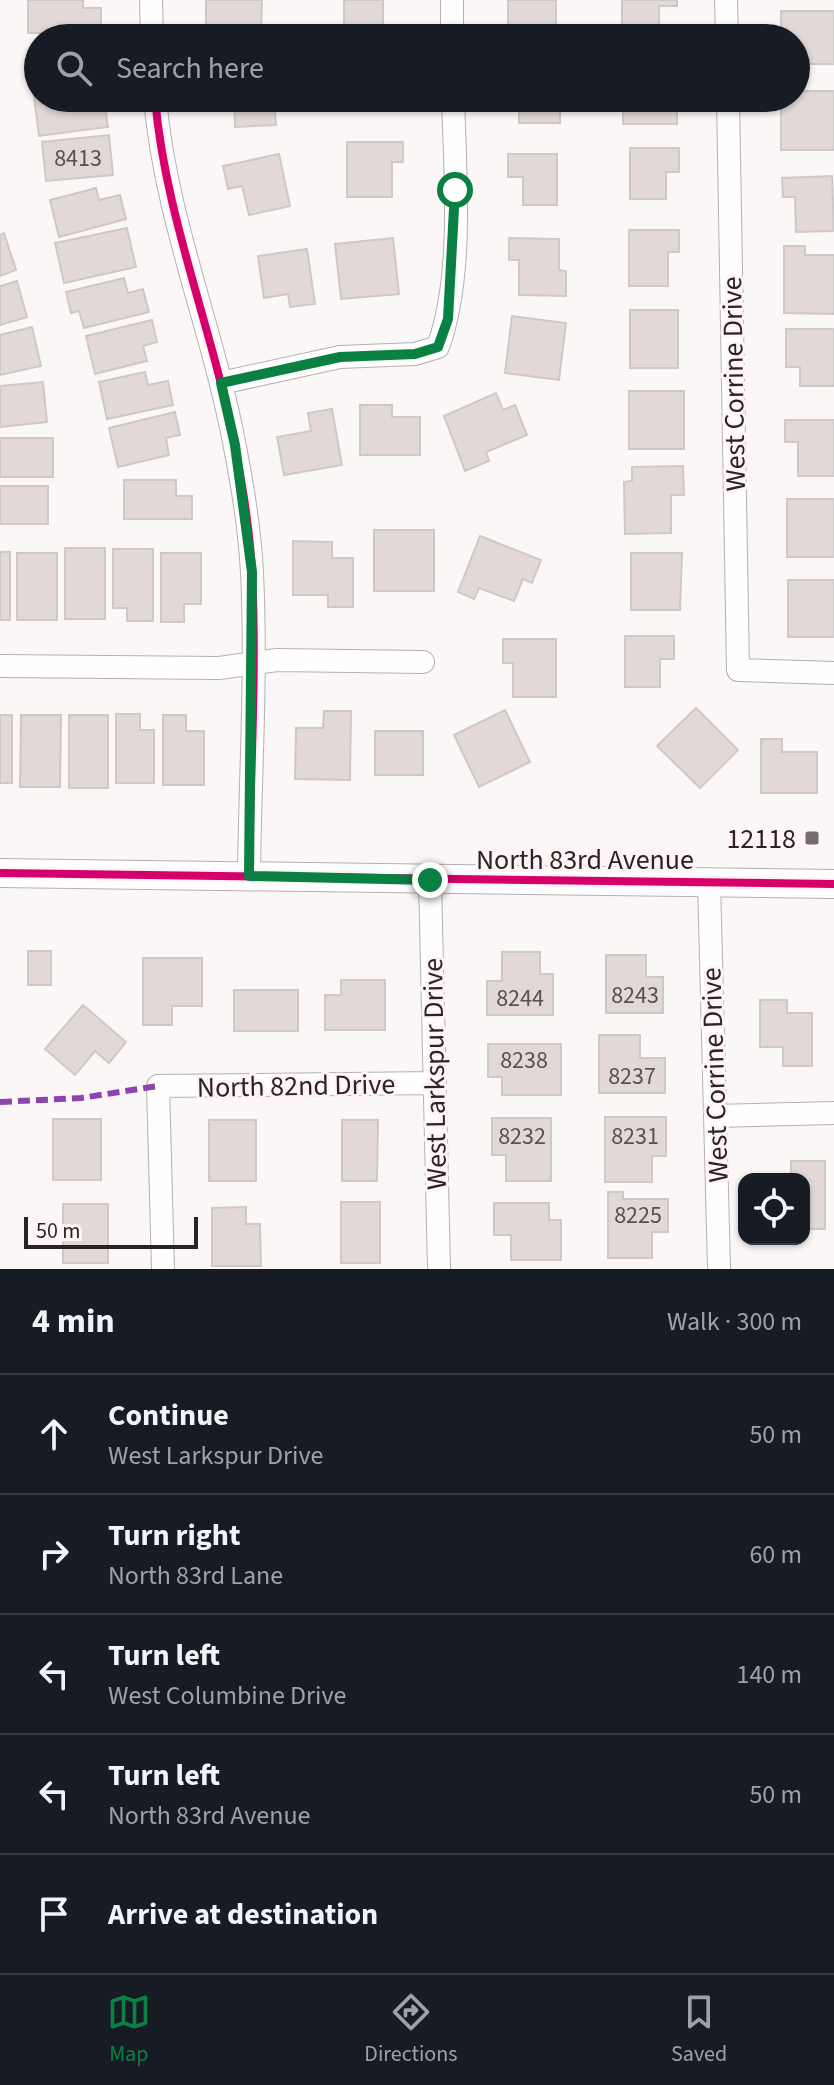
<!DOCTYPE html>
<meta charset="utf-8">
<style>
body{margin:0;font-family:"Source Sans 3",sans-serif;background:#20242c;color:#f1f3f6}
.controls{position:absolute;right:24px;bottom:24px;display:grid;overflow:hidden;border-radius:16px;box-shadow:0 2px 6px #0004}
.controls button{width:72px;height:72px;display:grid;place-items:center;padding:0;border:0;border-bottom:2px solid #363941;background:#171b24;color:#f1f3f6;font:40px sans-serif}
.scale{position:absolute;left:24px;bottom:20px;width:174px;box-sizing:border-box;padding-left:8px;border:4px solid #2c2223;border-top:0;font-size:22px;line-height:28px;white-space:nowrap;color:#2c2223;-webkit-text-stroke:6px #fff4f5;paint-order:stroke}
.stop{position:absolute;width:24px;height:24px;margin:-18px;border:6px solid #0b8043;border-radius:50%;background:#fff}
.stop.end{background:#0b8043;border-color:#fff;box-shadow:0 2px 8px #0008}
.list{margin:0;padding:0;list-style:none}
h2{display:flex;justify-content:space-between;align-items:center;height:104px;margin:0;padding:0 32px;font-size:34px}
h2 small{font-size:26px;font-weight:400;color:#9ea1a6}
.list li{display:grid;grid-template-columns:52px 1fr auto;gap:24px;align-items:center;box-sizing:border-box;height:120px;padding:0 32px;border-top:2px solid #363941}
.list b{display:block;font-size:30px;white-space:nowrap}
.list p{margin:0;font-size:26px;white-space:nowrap;color:#9ea1a6}
.list em{font-size:26px;font-style:normal;color:#9ea1a6}
.icon{flex:none;width:44px;height:44px;fill:none;stroke:currentColor;stroke-width:2;stroke-linecap:round;stroke-linejoin:round}
.map{position:relative;flex:none;width:834px;height:1269px;overflow:hidden}
.search{position:absolute;background:#171b24;box-shadow:0 2px 6px #0004;left:24px;right:24px;top:24px;height:88px;display:flex;align-items:center;gap:20px;box-sizing:border-box;padding:0 28px;border-radius:44px;color:#9ea1a6;font-size:30px}
.sheet{height:704px;background:#171b24}
nav{display:flex;justify-content:space-around;align-items:center;box-sizing:border-box;height:112px;border-top:2px solid #363941;background:#171b24;font-size:22px;color:#9ea1a6}
nav a{display:grid;justify-items:center;gap:4px}
nav .on{color:#0b8043}
.map>svg:first-child{display:block}
.building{fill:#e2d8d8;stroke:#cfc8c8;stroke-width:2}
.lines{fill:none;stroke-linecap:round;stroke-linejoin:round}
.minor-casing{stroke:#b6afb0;stroke-width:24}
.major-casing{stroke:#b6afb0;stroke-width:30}
.minor{stroke:#fffefe;stroke-width:22}
.major{stroke:#fffefe;stroke-width:28}
.quiet{stroke:#8e44ad;stroke-width:6;stroke-dasharray:12 6;stroke-linecap:butt}
.cycleway-casing{stroke:#fff4f5;stroke-width:13}
.cycleway{stroke:#d6006c;stroke-width:8}
.route{stroke:#0b8043;stroke-width:10}
.poi-dot{fill:#756d6d;stroke:#fff4f5;stroke-width:3}
.labels{text-anchor:middle;stroke-width:6;stroke-linejoin:round;paint-order:stroke}
.number-label{font-size:24px;fill:#5a5050}
.street-label{font-size:28px;fill:#2c2223;stroke:#fff4f5}
.poi-label{font-size:28px;fill:#2c2223;stroke:#fff4f5;text-anchor:end}
</style>
<div class="map">
<svg width="834" height="1269" viewBox="0 0 834 1269">
<rect width="100%" height="100%" fill="#fcf7f7"/>
<!-- building -->
<path class="building" d="M28,0H83V8H101V33H28Z
M206,0H262L261,38H206Z
M344,0H383V30H344Z
M508,0H556V38H508Z
M622,0H677V6H659V38H622Z
M781,11H834V64H796V38L794,35H781Z
M796,91H834V150H781V98H796Z
M34,96L89,98L90,104L104,102L108,127L39,136Z
M234,98H274L276,125L235,127Z
M354,98H389V104H354Z
M519,98H560V123H519Z
M623,98H677V124H623Z
M109,135L113,175L46,181L42,142Z
M347,142H403V162H392V197H347Z
M630,148H679V172H666V199H630Z
M279,154L290,206L249,215L242,186L228,189L223,166Z
M508,154H557V205H523V177H508Z
M832,176L834,231L796,232L795,197H783L782,178Z
M96,188L99,200L120,195L126,219L59,237L50,200Z
M127,228L136,267L64,283L55,243Z
M629,230H679V252H668V286H629Z
M4,233L16,270L0,276V235Z
M393,238L399,294L341,299L335,244Z
M509,238L559,239V270L566,271V296L519,295V260H509Z
M784,246H805V255H834V314L784,313Z
M307,249L315,304L290,307L288,294L264,298L258,256Z
M124,278L128,293L143,289L149,312L84,328L79,311L71,313L66,292Z
M17,281L27,317L0,325V286Z
M630,310H678V368H630Z
M512,316L566,323L559,380L505,373Z
M152,320L157,342L143,346L147,361L95,374L86,336Z
M32,327L41,366L0,375V335Z
M786,329H834V386H800V367H786Z
M145,372L148,385L168,381L173,405L107,419L99,382Z
M43,382L47,422L0,427V386Z
M629,391H684V449H629Z
M496,393L503,410L515,405L527,435L486,452L489,461L465,471L444,416Z
M360,405H392V417H420V455H360Z
M332,409L342,465L284,475L277,437L311,431L308,413Z
M175,412L180,435L166,438L169,455L118,467L109,428Z
M785,420H834V476H798V442H785Z
M0,438H53V477H0Z
M683,466L684,495H671V533L625,534L624,482L632,481V467Z
M124,480H176V496H192V519H124Z
M0,486H48V524H0Z
M787,499H834V557H787Z
M374,530H434V591H374Z
M480,536L541,560L532,583L523,579L514,601L479,588L474,599L458,592Z
M293,541L332,542V558H353V607H328V595H293Z
M65,548H105V619H65Z
M113,549H153V621H127V608H113Z
M0,552H10V620H0Z
M17,553H57V620H17Z
M161,553H201V604H184V622H161Z
M631,553H682L680,610H631Z
M788,580H834V637H788Z
M625,636H674V659H660V687H625Z
M503,639H556V697H513V663H503Z
M696,708L738,750L700,788L657,746Z
M505,710L530,762L479,787L454,735Z
M324,711H351L350,780L295,779L296,728H323Z
M116,714H140V730H154V783H116Z
M0,715H12V783H0Z
M21,715H61L60,787H20Z
M69,715H108V788H69Z
M163,715H186V731H204V785H163Z
M375,731H423V775H375Z
M761,739H782V752H817V793H761Z
M28,951H51V985H28Z
M502,952H540V974H553V1015H487V981H502Z
M606,955H646V977H663V1013H606Z
M143,958H202V1006H172V1025H143Z
M341,980H385V1030H325V995H341Z
M234,990H298V1031H234Z
M760,1000H787V1013H812V1066H783V1047H760Z
M83,1005L126,1042L109,1063L95,1051L75,1075L45,1049Z
M599,1035H640V1058H665V1093H599Z
M488,1044H561V1095H502V1077H488Z
M605,1117H666V1156H652V1182H605Z
M492,1118H551V1181H506V1155H492Z
M53,1119H101V1180H53Z
M209,1120H256V1181H209Z
M342,1120H378L377,1181H342Z
M791,1161H825V1229H804V1179H791Z
M608,1192H623V1199H668V1232H652V1258H608Z
M341,1202H380V1263H341Z
M494,1203H549V1220H561V1260H511V1235H494Z
M63,1204H108V1263H63Z
M246,1207V1224H260L261,1266H212V1208Z"/>
<g class="lines">
<defs>
<path id="minor" d="M151,0L152,38
M452,0V38
M726,0L727,38
M155,98C165,217 213,329 235,447C243,488 250,531 252,573C257,674 250,776 249,876
M728,98L738,670L834,673
M221,383L340,357L415,354L438,347C464,275 455,174 453,98
M0,666L219,668L277,660L423,662
M430,880L439,1269
M709,882L719,1269
M715,1116L834,1113
M163,1269L158,1086L435,1083"/>
<path id="major" d="M0,873L834,884"/>
</defs>
<!-- minor casing -->
<use href="#minor" class="minor-casing"/>
<!-- major casing -->
<use href="#major" class="major-casing"/>
<!-- minor -->
<use href="#minor" class="minor"/>
<!-- major -->
<use href="#major" class="major"/>
<!-- quiet -->
<path class="quiet" d="M0,1102L81,1098L158,1086"/>
<defs>
<path id="cycleway" d="M155,98C165,217 213,329 235,447C243,488 250,531 252,573C257,674 250,776 249,876
M0,873L834,884"/>
</defs>
<!-- cycleway casing -->
<use href="#cycleway" class="cycleway-casing"/>
<!-- cycleway -->
<use href="#cycleway" class="cycleway"/>
</g>
<g class="lines">
<!-- route -->
<path class="route" d="M430,880L249,876L252,572L235,445L221,383L340,357L415,354L438,347L448,319L455,190"/>
</g>
<!-- markers -->
<rect class="poi-dot" x="804" y="830" width="16" height="16" rx="4"/>
<g class="labels">
<!-- number labels -->
<g class="number-label">
<text x="78" y="166">8413</text>
<text x="635" y="1003">8243</text>
<text x="520" y="1006">8244</text>
<text x="524" y="1068">8238</text>
<text x="632" y="1084">8237</text>
<text x="522" y="1144">8232</text>
<text x="635" y="1144">8231</text>
<text x="638" y="1223">8225</text>
</g>
<!-- street labels -->
<g class="street-label">
<text transform="translate(733 384) rotate(-91)" y="10">West Corrine Drive</text>
<text x="585" y="869">North 83rd Avenue</text>
<text transform="translate(434 1074) rotate(-91)" y="10">West Larkspur Drive</text>
<text transform="translate(714 1075) rotate(-92)" y="10">West Corrine Drive</text>
<text transform="translate(296 1085) rotate(-1)" y="10">North 82nd Drive</text>
</g>
<!-- poi labels -->
<g class="poi-label">
<text x="796" y="848">12118</text>
</g>
</g>
</svg>
<div class="controls">
<button><svg class="icon" aria-label="locate" viewBox="0 0 24 24"><circle cx="12" cy="12" r="6"/><path d="M12 2v4M12 18v4M2 12h4M18 12h4"/></svg></button>
</div>
<div class="scale">50 m</div>
<div class="stop" style="left:455px;top:190px"></div>
<div class="stop end" style="left:430px;top:880px"></div>
<div class="search"><svg class="icon" aria-label="search" viewBox="0 0 24 24"><circle cx="10" cy="10" r="6"/><path d="M15 15l6 6"/></svg>Search here</div>
</div>
<section class="sheet">
<h2>4 min<small>Walk · 300 m</small></h2>
<ul class="list">
<li><svg class="icon" aria-label="ahead" viewBox="0 0 24 24"><path d="M12 20V5M6 11l6-6 6 6"/></svg><div><b>Continue</b><p>West Larkspur Drive</p></div><em>50 m</em></li>
<li><svg class="icon" aria-label="right" viewBox="0 0 24 24"><path d="M7 20v-9h11M14 6l5 5-5 5"/></svg><div><b>Turn right</b><p>North 83rd Lane</p></div><em>60 m</em></li>
<li><svg class="icon" aria-label="left" viewBox="0 0 24 24"><path d="M17 20v-9H6M10 6l-5 5 5 5"/></svg><div><b>Turn left</b><p>West Columbine Drive</p></div><em>140 m</em></li>
<li><svg class="icon" aria-label="left" viewBox="0 0 24 24"><path d="M17 20v-9H6M10 6l-5 5 5 5"/></svg><div><b>Turn left</b><p>North 83rd Avenue</p></div><em>50 m</em></li>
<li><svg class="icon" aria-label="arrive" viewBox="0 0 24 24"><path d="M6 21V4h12l-3 4 3 4H6"/></svg><div><b>Arrive at destination</b></div></li>
</ul>
</section>
<nav>
<a class="on"><svg class="icon" aria-label="map" viewBox="0 0 24 24"><path d="M3 6l6-2 6 2 6-2v14l-6 2-6-2-6 2zM9 4v14M15 6v14"/></svg>Map</a>
<a><svg class="icon" aria-label="directions" viewBox="0 0 24 24"><path d="M12 3l9 9-9 9-9-9zM9 14v-3h6M13 9l2 2-2 2"/></svg>Directions</a>
<a><svg class="icon" aria-label="saved" viewBox="0 0 24 24"><path d="M7 4h10v16l-5-4-5 4z"/></svg>Saved</a>
</nav>
